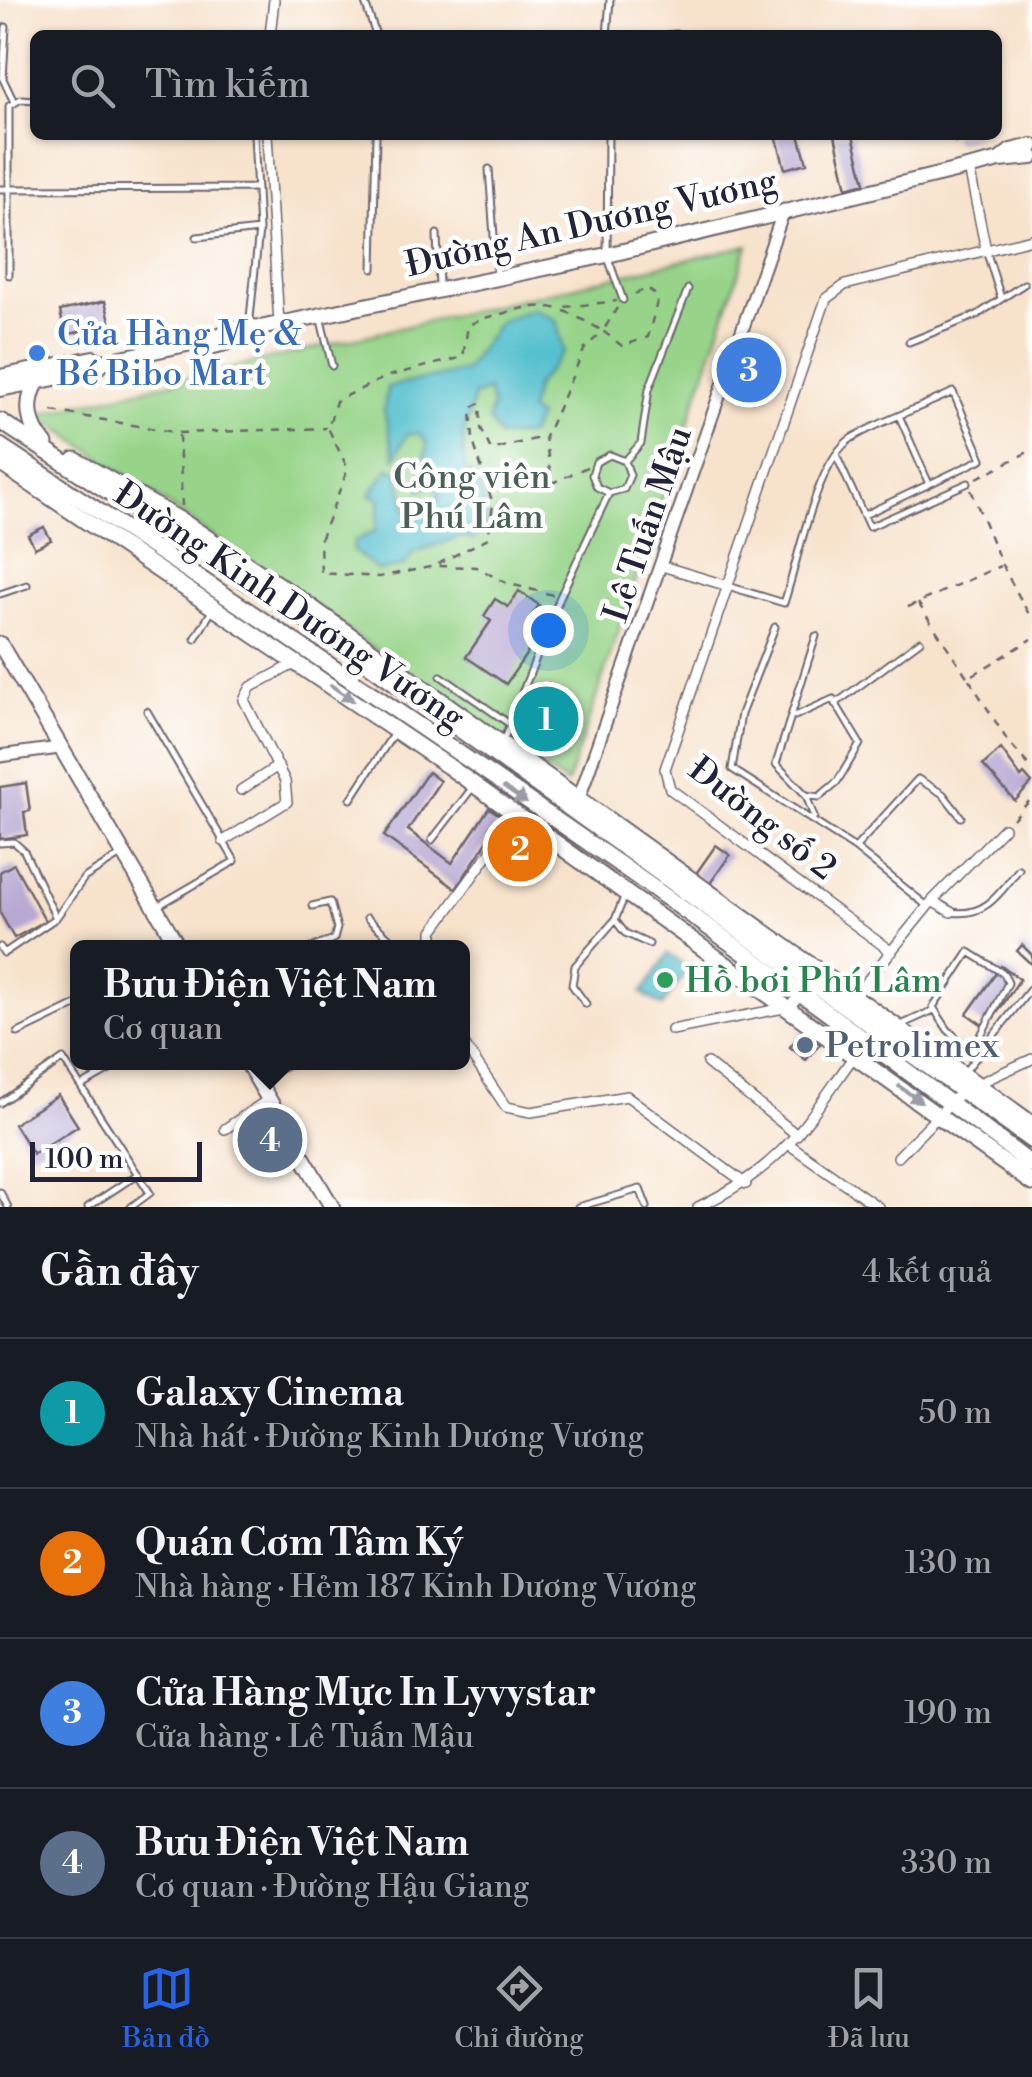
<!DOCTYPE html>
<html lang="vi">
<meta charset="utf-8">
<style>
body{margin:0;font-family:"Libre Bodoni",serif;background:#242831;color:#f1f3f6}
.scale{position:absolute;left:30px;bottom:25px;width:172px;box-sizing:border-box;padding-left:10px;border:5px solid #22223b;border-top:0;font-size:28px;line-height:35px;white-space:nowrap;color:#22223b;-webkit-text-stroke:8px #fff;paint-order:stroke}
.you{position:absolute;left:548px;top:630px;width:35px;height:35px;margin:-25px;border:8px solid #fff;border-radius:50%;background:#1a73e8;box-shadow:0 0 0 15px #1a73e833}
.badge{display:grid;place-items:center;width:65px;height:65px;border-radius:50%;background:#2563eb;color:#fff;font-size:32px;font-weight:700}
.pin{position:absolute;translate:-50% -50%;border:5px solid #fff;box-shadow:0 2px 10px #0006}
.popup{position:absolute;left:70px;top:940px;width:400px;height:130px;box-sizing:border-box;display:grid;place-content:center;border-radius:15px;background:#171b24;filter:drop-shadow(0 2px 8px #0005);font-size:32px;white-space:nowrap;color:#9ea1a6}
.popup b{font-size:38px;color:#f1f3f6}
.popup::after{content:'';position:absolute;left:50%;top:100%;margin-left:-20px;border:20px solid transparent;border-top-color:#171b24}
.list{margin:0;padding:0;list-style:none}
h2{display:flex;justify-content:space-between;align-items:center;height:130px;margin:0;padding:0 40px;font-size:42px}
h2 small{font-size:32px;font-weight:400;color:#9ea1a6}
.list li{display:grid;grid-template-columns:65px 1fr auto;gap:30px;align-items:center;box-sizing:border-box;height:150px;padding:0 40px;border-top:2px solid #363941}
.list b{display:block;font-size:38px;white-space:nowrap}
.list p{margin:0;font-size:32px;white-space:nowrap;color:#9ea1a6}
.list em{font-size:32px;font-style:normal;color:#9ea1a6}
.icon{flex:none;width:55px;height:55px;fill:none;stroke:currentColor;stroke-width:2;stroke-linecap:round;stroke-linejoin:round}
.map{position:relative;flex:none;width:1032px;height:1207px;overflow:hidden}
.search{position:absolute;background:#171b24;box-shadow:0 2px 8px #0004;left:30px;right:30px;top:30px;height:110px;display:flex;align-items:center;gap:25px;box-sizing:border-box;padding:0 35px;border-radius:15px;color:#9ea1a6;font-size:38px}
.sheet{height:730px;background:#171b24}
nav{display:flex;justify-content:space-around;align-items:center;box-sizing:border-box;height:140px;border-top:2px solid #363941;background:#171b24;font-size:28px;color:#9ea1a6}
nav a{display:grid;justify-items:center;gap:5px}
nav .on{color:#2563eb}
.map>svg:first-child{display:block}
.green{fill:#97d489;stroke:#5c7b62;stroke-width:2.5}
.water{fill:#53bfcd;stroke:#3a7084;stroke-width:2.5}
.building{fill:#b7a7d3}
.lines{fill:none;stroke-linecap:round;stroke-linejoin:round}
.service-casing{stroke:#6d656d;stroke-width:9}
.minor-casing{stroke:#6d656d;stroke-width:12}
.tertiary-casing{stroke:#6d656d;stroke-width:15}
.secondary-casing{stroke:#6d656d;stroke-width:18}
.primary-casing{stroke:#6d656d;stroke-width:19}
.path{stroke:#6d656d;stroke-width:2.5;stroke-dasharray:8 8;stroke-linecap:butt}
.service{stroke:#fff;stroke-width:5}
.minor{stroke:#fff;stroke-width:9}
.tertiary{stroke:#fff;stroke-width:11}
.secondary{stroke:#fff;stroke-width:14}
.primary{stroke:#fff;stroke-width:15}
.oneway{fill:#9c9ca7}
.shop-dot{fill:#3f7fe0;stroke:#fff;stroke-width:4}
.leisure-dot{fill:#2e9e5b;stroke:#fff;stroke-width:4}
.service-dot{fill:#5c6f8a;stroke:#fff;stroke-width:4}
.labels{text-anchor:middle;stroke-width:9;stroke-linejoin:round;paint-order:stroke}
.street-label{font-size:35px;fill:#22223b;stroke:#fff}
.shop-label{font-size:35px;fill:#366cbe;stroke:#fff;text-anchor:start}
.park-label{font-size:35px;fill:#4b6056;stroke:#fff}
.leisure-label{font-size:35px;fill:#27864d;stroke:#fff;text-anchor:start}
.service-label{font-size:35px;fill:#4e5e75;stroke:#fff;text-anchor:start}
</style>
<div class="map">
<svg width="1032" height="1207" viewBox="0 0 1032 1207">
<rect width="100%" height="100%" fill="#fff"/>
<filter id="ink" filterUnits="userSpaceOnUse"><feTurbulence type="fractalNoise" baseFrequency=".01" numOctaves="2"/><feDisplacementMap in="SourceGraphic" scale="20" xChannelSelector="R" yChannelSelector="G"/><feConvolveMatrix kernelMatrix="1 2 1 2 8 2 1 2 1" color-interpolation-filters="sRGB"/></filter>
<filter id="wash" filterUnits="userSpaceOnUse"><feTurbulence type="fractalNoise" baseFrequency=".0048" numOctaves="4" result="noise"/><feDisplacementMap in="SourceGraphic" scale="40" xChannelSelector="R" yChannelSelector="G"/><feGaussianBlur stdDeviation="2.25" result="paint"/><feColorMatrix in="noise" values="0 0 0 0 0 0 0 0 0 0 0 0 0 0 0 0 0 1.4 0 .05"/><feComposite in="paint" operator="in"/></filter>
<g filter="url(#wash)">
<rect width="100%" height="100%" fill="#f7e2cb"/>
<!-- green -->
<path class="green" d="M748,245L567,784L38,414Z"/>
<!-- water -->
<path class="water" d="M533,309L556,320L564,352L536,385L529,411L538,417L529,435L499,437L488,419L492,405L488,390L474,396L463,436L465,470C484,486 486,503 485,527L471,540L463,536L412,553L404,566L378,571L353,550L355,541L376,531L380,499L370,495L389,468L398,472L407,510L428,511L440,494L432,484L420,491L427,443L419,433L406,435L395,458L384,411L387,387L464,371L499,322Z
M668,954L689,968L662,1006L642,993Z"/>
<g id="blocks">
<!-- building -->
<path class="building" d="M776,135H799L807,163L785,169Z
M835,135H853L865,183L847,188Z
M953,135H977V136L955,142Z
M105,301L111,325L65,335L60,311Z
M44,527L51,540L35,548L28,535Z
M519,591L539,605L530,618L539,624L533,633L538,637L506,684L466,657L491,621L484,616L495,599L508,607Z
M1001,749L1021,777L1024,774L1032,783L1015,801L983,765Z
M428,772L440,781L408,830L452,863L489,808L503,817L456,889L384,836Z
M26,783L30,811L24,812L27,835L0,839V787Z
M716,845L730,855L709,885L695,875Z
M14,864L45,921L14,938L0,913V872Z
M1022,945L1032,955V965L1017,951Z
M1001,966L1020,979L987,1028L967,1014Z
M803,1030L820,1044L806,1060L790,1047Z
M58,1095L78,1126L33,1154L14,1124Z"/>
</g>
</g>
<g filter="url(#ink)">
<use href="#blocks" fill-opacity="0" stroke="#6d656d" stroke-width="2.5"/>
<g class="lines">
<defs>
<path id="service" d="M364,0L376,35
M6,27L3,79L14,102
M607,35L610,0
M667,35L676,34
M608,135L607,255L623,300
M489,169L497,276
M0,189L256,188
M437,234L439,287
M197,237L259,230
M986,250L1001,298
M373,269L376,135
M9,275V106L21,99L35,100
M320,316L332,366
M250,318L259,230L254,135
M909,342L977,315L1024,284
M900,418L929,484
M836,455L869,527L968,483
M625,461L641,443L649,389L688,289
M728,586L784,603C798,562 816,460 852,438C883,420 920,408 953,392L982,459L864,515
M0,594L27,585
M775,627L741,714L732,769L855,848L918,779L943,794L961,817
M195,639L213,609
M441,676L511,725
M835,704L920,641
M147,711L235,861L156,907
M795,716L833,699L860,744L837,782L819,797L806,795
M504,739L560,597L609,493L624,489L630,475L625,461L610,455L596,462L592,475L597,487L609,493
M351,799L394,733
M814,817L806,795L776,764L816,636
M432,840L473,787
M0,843L14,842L24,851L56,918
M855,848L926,905
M522,864L541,837
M625,895L615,920L625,933L649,944
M951,912C985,918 1000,893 1019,869
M367,918L395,943L433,944
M0,947L4,953L56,918L84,878L121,855
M311,948L334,939L337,928L330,902L312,906
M969,952L1004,974L1008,983L977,1043L976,1055L948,1030L933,1007Z
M586,1004L572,985L575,966L615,920
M901,1025L934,1010
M18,1033L78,1004
M963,1074L1032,987
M261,1079L292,1062
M81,1086L124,1062
M0,1103L63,1059L150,1193L131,1207
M0,1192L8,1207
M88,1207L138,1174
M578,1207L640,1189L647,1207"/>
<path id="minor" d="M270,35L274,0
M267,135L279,323
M969,168L986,250
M662,566L728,586
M241,790L278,766
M223,841L287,802L285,781L244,700L251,687L296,663
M932,901L951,912
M433,948V931L516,816
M892,952L670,789L665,769L826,299L845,285L1032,239
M854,997L932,901L1004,828
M672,1030L789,1007L799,996
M462,1041L506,1107L531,1112L627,1096L746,1184
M707,1063L797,1135
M225,1129L269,1099
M790,1145L878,1207
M898,1157L962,1091L1032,1059
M698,1207C782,1167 802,1129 854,1056"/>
<path id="tertiary" d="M0,756L59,748
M579,798L784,210"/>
<path id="secondary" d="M1000,160L1011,151L1032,146
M205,340L214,346L247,337L254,329
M0,377L93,358L103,362L205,340L245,326L260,328L607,255L1000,160L1032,157
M0,389L95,370L103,362
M0,644L179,948
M247,1062L332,1207"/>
<path id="primary" d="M37,382C25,402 28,427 45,444
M0,421L330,636L1032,1141
M0,446C349,676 699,911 1032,1165
M75,460L183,522L301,600L1032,1124
M0,463L448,766L1032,1183"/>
</defs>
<!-- service casing -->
<use href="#service" class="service-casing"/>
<!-- minor casing -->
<use href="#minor" class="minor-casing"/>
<!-- tertiary casing -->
<use href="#tertiary" class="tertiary-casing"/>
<!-- secondary casing -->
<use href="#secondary" class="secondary-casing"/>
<!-- primary casing -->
<use href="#primary" class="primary-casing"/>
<!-- path -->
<path class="path" d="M565,307L617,301
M52,411L179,433L326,428
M179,435L182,506
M587,467L552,483L545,437L585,348L603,331L622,346L648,337L658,298L648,288L631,296
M977,478L1032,450
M971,490L1002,565L1032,620
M438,564L488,538L493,504L473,441L471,408L480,403L481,428L491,450L543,437
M553,595L506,583L476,567L435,566L379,577L321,573L320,540L348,469L328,428L336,401L388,376L463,357L468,326C481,317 491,317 505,313C551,299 563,309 603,331L617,308
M918,603L968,678L1032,639
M908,607L1000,566
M969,679L1007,740L1032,769
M1013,819L1032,798"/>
<!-- service -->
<use href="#service" class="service"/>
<!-- minor -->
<use href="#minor" class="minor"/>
<!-- tertiary -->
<use href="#tertiary" class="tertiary"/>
<!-- secondary -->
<use href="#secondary" class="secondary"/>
<!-- primary -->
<use href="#primary" class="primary"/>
</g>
<!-- one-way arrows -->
<defs><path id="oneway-solid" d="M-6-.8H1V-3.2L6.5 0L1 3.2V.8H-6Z" transform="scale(2.5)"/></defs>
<g class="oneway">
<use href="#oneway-solid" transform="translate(342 693) rotate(35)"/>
<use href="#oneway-solid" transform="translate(515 795) rotate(35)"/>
<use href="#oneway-solid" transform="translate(910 1094) rotate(35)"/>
</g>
</g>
<!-- markers -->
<circle class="shop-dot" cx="37" cy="353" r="10"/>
<circle class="leisure-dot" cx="665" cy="980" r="10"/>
<circle class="service-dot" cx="805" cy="1045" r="10"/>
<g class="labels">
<!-- street labels -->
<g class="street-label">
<text transform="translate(591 222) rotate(-13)" y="12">Đường An Dương Vương</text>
<text transform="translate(647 524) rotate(-71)" y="12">Lê Tuấn Mậu</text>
<text transform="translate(290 605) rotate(34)" y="12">Đường Kinh Dương Vương</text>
<text transform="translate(763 818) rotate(38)" y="12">Đường số 2</text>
</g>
<!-- shop labels -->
<g class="shop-label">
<text x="57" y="345">Cửa Hàng Mẹ &amp;<tspan x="57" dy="40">Bé Bibo Mart</tspan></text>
</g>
<!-- park labels -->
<g class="park-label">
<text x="472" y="488">Công viên<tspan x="472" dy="40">Phú Lâm</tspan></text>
</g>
<!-- leisure labels -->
<g class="leisure-label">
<text x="685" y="992">Hồ bơi Phú Lâm</text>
</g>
<!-- service labels -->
<g class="service-label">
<text x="825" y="1057">Petrolimex</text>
</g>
</g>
</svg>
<div class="scale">100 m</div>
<div class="you"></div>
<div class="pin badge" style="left:546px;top:719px;background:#0f9aa8">1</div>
<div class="pin badge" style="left:520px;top:849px;background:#e8710a">2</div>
<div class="pin badge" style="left:749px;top:370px;background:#3f7fe0">3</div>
<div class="pin badge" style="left:270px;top:1140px;background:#5c6f8a">4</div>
<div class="popup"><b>Bưu Điện Việt Nam</b>Cơ quan</div>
<div class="search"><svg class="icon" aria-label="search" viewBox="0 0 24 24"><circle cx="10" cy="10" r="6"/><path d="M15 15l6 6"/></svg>Tìm kiếm</div>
</div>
<section class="sheet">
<h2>Gần đây<small>4 kết quả</small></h2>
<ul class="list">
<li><span class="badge" style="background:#0f9aa8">1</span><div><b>Galaxy Cinema</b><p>Nhà hát · Đường Kinh Dương Vương</p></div><em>50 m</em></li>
<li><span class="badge" style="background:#e8710a">2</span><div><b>Quán Cơm Tâm Ký</b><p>Nhà hàng · Hẻm 187 Kinh Dương Vương</p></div><em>130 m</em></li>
<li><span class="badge" style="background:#3f7fe0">3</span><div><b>Cửa Hàng Mực In Lyvystar</b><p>Cửa hàng · Lê Tuấn Mậu</p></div><em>190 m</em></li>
<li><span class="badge" style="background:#5c6f8a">4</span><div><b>Bưu Điện Việt Nam</b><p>Cơ quan · Đường Hậu Giang</p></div><em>330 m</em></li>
</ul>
</section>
<nav>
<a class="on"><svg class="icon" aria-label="map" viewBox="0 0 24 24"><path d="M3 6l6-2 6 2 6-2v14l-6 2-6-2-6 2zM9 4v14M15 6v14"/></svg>Bản đồ</a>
<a><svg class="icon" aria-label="directions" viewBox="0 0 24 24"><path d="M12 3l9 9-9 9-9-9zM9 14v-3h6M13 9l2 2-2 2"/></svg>Chỉ đường</a>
<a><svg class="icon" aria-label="saved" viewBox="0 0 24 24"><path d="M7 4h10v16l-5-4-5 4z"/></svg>Đã lưu</a>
</nav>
